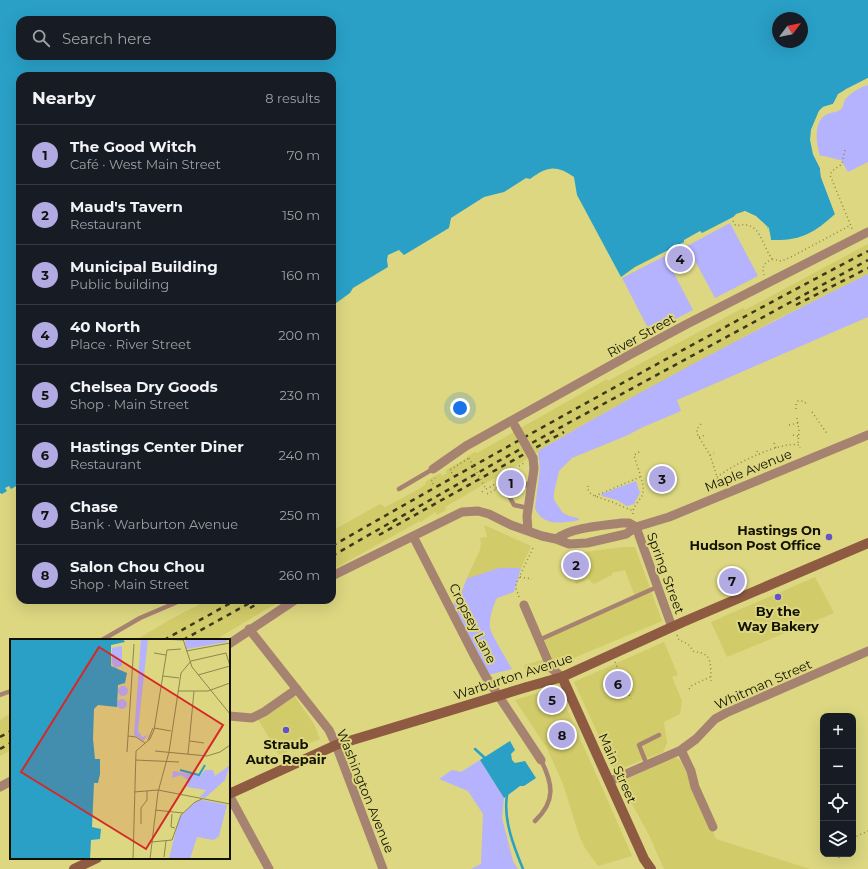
<!DOCTYPE html>
<meta charset="utf-8">
<style>
body{margin:0;font-family:Montserrat,sans-serif;background:#20242c;color:#f1f3f6}
.controls{position:absolute;right:12px;bottom:12px;display:grid;overflow:hidden;border-radius:8px;box-shadow:0 4px 16px #0002}
.controls button{width:36px;height:36px;display:grid;place-items:center;padding:0;border:0;border-bottom:1px solid #363941;background:#171b24;color:#f1f3f6;font:20px sans-serif}
.compass{position:absolute;left:772px;top:12px;width:36px;height:36px;border-radius:50%;background:#171b24;box-shadow:0 4px 16px #0002;rotate:58deg}
.you{position:absolute;left:460px;top:408px;width:14px;height:14px;margin:-10px;border:3px solid #fff;border-radius:50%;background:#1a73e8;box-shadow:0 0 0 6px #1a73e833}
.badge{display:grid;place-items:center;width:26px;height:26px;border-radius:50%;background:#b2abe3;color:#111;font-size:13px;font-weight:700}
.pin{position:absolute;translate:-50% -50%;border:2px solid #fff;box-shadow:0 1px 4px #0006}
.list{margin:0;padding:0;list-style:none}
h2{display:flex;justify-content:space-between;align-items:center;height:52px;margin:0;padding:0 16px;font-size:17px}
h2 small{font-size:13px;font-weight:400;color:#9ea1a6}
.list li{display:grid;grid-template-columns:26px 1fr auto;gap:12px;align-items:center;box-sizing:border-box;height:60px;padding:0 16px;border-top:1px solid #363941}
.list b{display:block;font-size:15px;white-space:nowrap}
.list p{margin:0;font-size:13px;white-space:nowrap;color:#9ea1a6}
.list em{font-size:13px;font-style:normal;color:#9ea1a6}
.icon{flex:none;width:22px;height:22px;fill:none;stroke:currentColor;stroke-width:2;stroke-linecap:round;stroke-linejoin:round}
.map{position:relative;flex:none;width:868px;height:869px;overflow:hidden}
.search{position:absolute;background:#171b24;box-shadow:0 4px 16px #0002;left:16px;top:16px;width:320px;height:44px;display:flex;align-items:center;gap:10px;box-sizing:border-box;padding:0 14px;border-radius:12px;color:#9ea1a6;font-size:15px}
.panel{position:absolute;background:#171b24;box-shadow:0 4px 16px #0002;left:16px;top:72px;width:320px;height:532px;border-radius:12px}
.map>svg:first-child{display:block}
.built{fill:#d1cb6a}
.green{fill:#b5b2fe}
.water{fill:#2aa0c7;fill-rule:evenodd}
.pier{fill:#dcd780}
.lines{fill:none;stroke-linecap:round;stroke-linejoin:round}
.stream{stroke:#2aa0c7;stroke-width:2.5}
.path{stroke:#8d894d;stroke-width:1.5;stroke-dasharray:1 3;stroke-linecap:butt}
.lane{stroke:#a68271;stroke-width:4.5}
.street{stroke:#a68271;stroke-width:9}
.secondary{stroke:#8e5a42;stroke-width:10}
.rail{stroke:#3b391a;stroke-width:2.5;stroke-dasharray:5 5;stroke-linecap:butt}
.path-bridge{stroke:#8d894d;stroke-width:1.5;stroke-dasharray:1 3;stroke-linecap:butt}
.street-bridge{stroke:#a68271;stroke-width:9}
.secondary-bridge{stroke:#8e5a42;stroke-width:10}
.poi-dot{fill:#6552cb;stroke:#dcd780;stroke-width:1.5}
.labels{text-anchor:middle;stroke-width:4;stroke-linejoin:round;paint-order:stroke}
.street-label{font-size:13px;fill:#131100;stroke:#dcd780}
.poi-label{font-size:13px;font-weight:bold;fill:#131100;stroke:#dcd780}
.inset-river{fill:none;stroke:#2aa0c7;stroke-width:2}
.inset-road{fill:none;stroke:#8c884d;stroke-width:1}
.view{fill:#d62828;fill-opacity:0.15;stroke:#d62828;stroke-width:2}
.inset-edge{fill:none;stroke:#131100;stroke-width:2}
</style>
<div class="map">
<svg width="868" height="869" viewBox="0 0 868 869">
<rect width="100%" height="100%" fill="#dcd780"/>
<!-- built -->
<path class="built" d="M868,244V274L775,320L609,410L538,451L537,453L493,479L445,507L446,510L437,515L435,512L421,522L420,521L332,570V531L380,504L385,507L393,503L419,489L426,484L425,482L440,473L442,476L447,473L446,470L465,459V458L475,452L477,453L607,379L608,381L743,308L745,310Z
M484,525L531,546L521,568H499L469,579L467,578L480,550L481,542L480,538L487,537Z
M624,547H635L662,621L545,670L527,676L524,665L552,657L544,639L636,599L625,570L612,573V575L594,584L588,579L576,584L567,557L585,552Z
M815,577L834,613L727,657L711,622Z
M208,600H282L215,640H136L171,619Z
M664,642L678,675L672,677L682,701L680,714L664,722L667,743L663,752L615,771L574,682Z
M557,687L604,792L632,856L598,866L585,848L579,835L563,784L547,748L515,700Z
M293,694L314,724L320,739L279,755L258,719Z
M11,713V750L0,756V720Z
M675,758L680,760L688,776L716,839L810,869H664L649,835L632,804L628,800L619,782Z"/>
<!-- green -->
<path class="green" d="M868,85V162L848,172L841,160C835,160 825,155 820,156C816,144 813,121 827,114C832,112 837,113 841,109C844,106 843,103 845,100C848,94 861,87 868,85Z
M730,223L758,276L715,298L687,246Z
M665,256L693,310L650,332L622,278Z
M868,274V317L677,400L681,411L641,428L628,435L572,458L559,471L554,492V499L556,503L563,513L569,516L578,518L579,520C564,523 542,527 535,508L540,469L538,451C646,388 756,329 868,274Z
M636,481L640,493L634,504L627,506L617,500L602,496L601,494Z
M499,568H521L514,592L497,598C493,606 489,618 490,628C490,632 508,662 512,669L488,675L453,604L459,599L467,578H469Z
M480,760L504,798L502,818L513,861L518,869H471L481,864L483,814L468,791L439,779L452,770L461,772Z"/>
<!-- water -->
<path class="water" d="M0,0H868V78L838,94L833,104L823,107L819,111L811,130L813,154L820,168L821,177L835,214C814,233 801,241 771,240C770,223 758,219 745,211L702,233L700,231L684,240V242L635,267L621,277L577,195L574,177C556,165 548,166 530,179L526,178L504,192L484,197L451,218L449,228L404,255L399,250L388,255L387,260L388,267L353,288L350,293L332,306V76H20V484L11,489L9,486L5,488L7,491L2,494L0,493ZM778,18H802V42H778ZM20,20H332V56H20Z
M510,741L515,750L511,754L512,760L515,763L525,761L536,778L524,786H520L504,798L480,760Z"/>
<!-- pier -->
<path class="pier" d="M868,78V80L840,95L834,106L824,109L820,112L813,130L812,140L815,153L822,168L826,186L836,208L837,215L835,214L821,177L820,168L813,154L810,140L811,130L819,111L823,107L833,104L839,94L846,89Z
M745,211L756,216L769,228L771,242L769,241L768,228L755,218L745,213L740,214L731,220L736,214Z"/>
<g class="lines">
<!-- stream -->
<path class="stream" d="M475,749L486,759
M506,793L507,795C503,820 514,847 523,869"/>
<!-- path -->
<path class="path" d="M845,150L842,164L832,171L830,175L853,231
M733,221L736,226C760,219 761,243 772,259C765,263 761,266 764,275
M772,259L781,261L791,257L851,225
M796,409V404L798,401H803L807,404
M812,412L828,435
M797,418L799,431L798,445
M701,424L697,429V434L710,455L719,483
M789,425L798,423
M793,435L798,436
M699,437L706,435
M774,443L776,448
M757,451L759,455
M710,455L714,453
M519,466L524,463
M452,473L450,470L469,458
M717,477C733,465 779,441 799,445L800,448
M433,484L431,481L435,478
M588,486L587,488L591,494L595,496L612,502L633,511
M486,489L494,485L497,489L487,494
M482,492L484,490
M595,496L640,477
M633,514C632,505 642,500 643,492C645,484 636,464 634,455L641,451
M520,577L532,579
M519,597L516,588V584L533,548
M677,635L679,640L688,644L694,652C714,652 710,667 711,681
M615,662L631,699
M689,689L691,686L710,677
M853,838L868,831
M839,858V854"/>
<!-- lane -->
<path class="lane" d="M399,489L433,469
M528,508L514,505L510,498L512,493L531,482
M102,640L140,618L182,600
M539,640L657,587
M0,695L11,691
M647,765L639,745L659,735
M535,821C556,801 553,784 541,760"/>
<!-- street -->
<path class="street" d="M433,469L466,446L633,353L687,324L868,232
M636,527L672,627
M528,531L527,516L534,469L533,458
M413,536L475,657L486,677L541,760
M556,539C573,527 601,526 622,523H629L636,527
M332,576L462,512L478,511L489,514L511,525L542,536L556,539L569,544L587,543L626,534L636,527L669,517L868,435
M524,605L551,668L562,677
M249,629L329,730L336,745L383,869
M229,644L295,600
M229,716L252,718L264,712L297,689
M681,750L691,771L695,787L713,827
M610,781L681,750L696,739L715,719L726,713L868,651
M0,787L11,781
M229,795L269,869"/>
<!-- secondary -->
<path class="secondary" d="M562,677L644,859L651,869
M527,687L562,677L683,622L868,543
M229,794L336,745L422,719
M74,869L97,858"/>
<!-- rail -->
<path class="rail" d="M796,305L868,268
M379,535L564,432
M332,546C509,445 687,346 868,251
M332,556L495,463L868,260
M250,608L264,600
M164,640L236,600
M183,640L255,600
M0,737L11,731
M0,749L11,743"/>
<!-- path-bridge -->
<path class="path-bridge" d="M469,458L486,489"/>
<!-- street-bridge -->
<path class="street-bridge" d="M515,426L533,458"/>
<!-- secondary-bridge -->
<path class="secondary-bridge" d="M422,719L527,687"/>
</g>
<!-- markers -->
<g class="poi-dot">
<circle cx="829" cy="537" r="4"/>
<circle cx="778" cy="597" r="4"/>
<circle cx="286" cy="730" r="4"/>
</g>
<g class="labels">
<!-- street labels -->
<g class="street-label">
<text transform="translate(641 335) rotate(-29)" y="5">River Street</text>
<text transform="translate(748 470) rotate(-22)" y="5">Maple Avenue</text>
<text transform="translate(666 573) rotate(70)" y="5">Spring Street</text>
<text transform="translate(473 623) rotate(63)" y="5">Cropsey Lane</text>
<text transform="translate(513 676) rotate(-18)" y="5">Warburton Avenue</text>
<text transform="translate(763 684) rotate(-24)" y="5">Whitman Street</text>
<text transform="translate(618 768) rotate(66)" y="5">Main Street</text>
<text transform="translate(366 791) rotate(68)" y="5">Washington Avenue</text>
</g>
<!-- poi labels -->
<g class="poi-label">
<text x="821" y="535" text-anchor="end">Hastings On<tspan x="821" dy="15">Hudson Post Office</tspan></text>
<text x="778" y="616">By the<tspan x="778" dy="15">Way Bakery</tspan></text>
<text x="286" y="749">Straub<tspan x="286" dy="15">Auto Repair</tspan></text>
</g>
</g>
<!-- overview -->
<g transform="translate(10 639)">
<rect width="220" height="220" fill="#dcd780"/>
<path d="M131,0H138L128,91L132,98L138,96L133,102L124,96ZM175,0H216L217,3L176,10ZM112,7V27L105,29L102,24V9ZM108 52a5 5 0 1 1 10 0a5 5 0 1 1-10 0ZM107 65a5 5 0 1 1 10 0a5 5 0 1 1-10 0ZM220,126L215,141L195,159L190,158L196,151L177,148L178,141L171,136L162,139L163,132L190,137L195,131H203L205,137ZM193,161L217,166L209,197L204,201L187,198L180,220H159L169,179L185,163Z" fill="#b5b2fe"/>
<path d="M0,0H113L115,3L101,6V27L117,34L115,44L108,46L107,68L88,66L84,70L83,100L85,120H90V135L88,144H84L82,188L91,190L90,200L81,201L80,220H0Z" fill="#2aa0c7"/>
<path class="inset-river" d="M170,131L189,136L195,126"/>
<path class="inset-road" d="M149,0L173,1M173,0L182,28L220,75M176,12L220,4M144,14L156,16M153,37L169,39M168,52H198L220,44M144,89L161,92M118,97L126,98L135,104M138,101L143,89M180,102L194,104M145,112L197,117L210,113L220,106M117,113L124,5M178,115L184,52M125,121L169,123M124,153L148,151L220,165M145,171L173,174M162,175L161,188L165,189M131,185V169L137,161V152M142,203L162,201L171,176L185,163L192,160M154,218L156,202M123,220L126,112L140,100L144,91L157,11L171,10M140,220L148,153L159,113L171,34L181,22L216,14L220,27L188,36"/>
<path class="view" d="M89,8L213,86L136,210L11,133Z"/>
<rect width="220" height="220" class="inset-edge"/>
</g>
</svg>
<div class="controls">
<button>+</button>
<button>−</button>
<button><svg class="icon" aria-label="locate" viewBox="0 0 24 24"><circle cx="12" cy="12" r="6"/><path d="M12 2v4M12 18v4M2 12h4M18 12h4"/></svg></button>
<button><svg class="icon" aria-label="layers" viewBox="0 0 24 24"><path d="M12 4l9 5-9 5-9-5zM3 14l9 5 9-5"/></svg></button>
</div>
<svg class="compass" viewBox="-18 -18 36 36"><path d="M0-13l5 13h-10z" fill="#e53935"/><path d="M0 13l5-13h-10z" fill="#9ea1a6"/></svg>
<div class="you"></div>
<div class="pin badge" style="left:511px;top:483px">1</div>
<div class="pin badge" style="left:576px;top:565px">2</div>
<div class="pin badge" style="left:662px;top:479px">3</div>
<div class="pin badge" style="left:680px;top:259px">4</div>
<div class="pin badge" style="left:552px;top:700px">5</div>
<div class="pin badge" style="left:618px;top:684px">6</div>
<div class="pin badge" style="left:732px;top:581px">7</div>
<div class="pin badge" style="left:562px;top:735px">8</div>
<div class="search"><svg class="icon" aria-label="search" viewBox="0 0 24 24"><circle cx="10" cy="10" r="6"/><path d="M15 15l6 6"/></svg>Search here</div>
<section class="panel">
<h2>Nearby<small>8 results</small></h2>
<ul class="list">
<li><span class="badge">1</span><div><b>The Good Witch</b><p>Café · West Main Street</p></div><em>70 m</em></li>
<li><span class="badge">2</span><div><b>Maud's Tavern</b><p>Restaurant</p></div><em>150 m</em></li>
<li><span class="badge">3</span><div><b>Municipal Building</b><p>Public building</p></div><em>160 m</em></li>
<li><span class="badge">4</span><div><b>40 North</b><p>Place · River Street</p></div><em>200 m</em></li>
<li><span class="badge">5</span><div><b>Chelsea Dry Goods</b><p>Shop · Main Street</p></div><em>230 m</em></li>
<li><span class="badge">6</span><div><b>Hastings Center Diner</b><p>Restaurant</p></div><em>240 m</em></li>
<li><span class="badge">7</span><div><b>Chase</b><p>Bank · Warburton Avenue</p></div><em>250 m</em></li>
<li><span class="badge">8</span><div><b>Salon Chou Chou</b><p>Shop · Main Street</p></div><em>260 m</em></li>
</ul>
</section>
</div>
